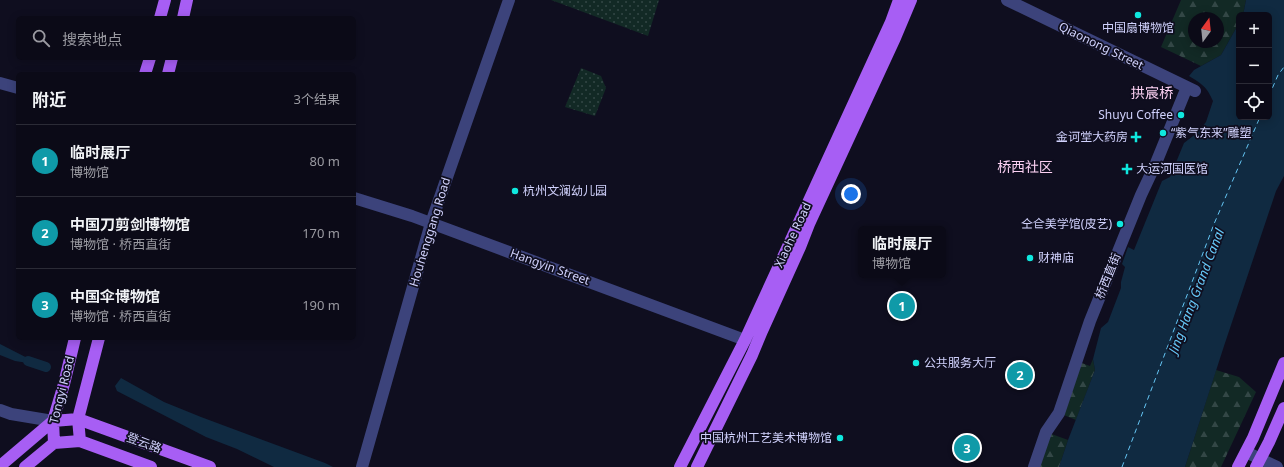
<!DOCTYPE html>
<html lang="zh">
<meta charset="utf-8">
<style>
body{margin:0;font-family:"Noto Sans","Noto Sans SC",sans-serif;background:#141320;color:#f1f3f6}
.controls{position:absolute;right:12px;top:12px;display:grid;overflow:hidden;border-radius:6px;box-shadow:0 2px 10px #0003}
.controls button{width:36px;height:36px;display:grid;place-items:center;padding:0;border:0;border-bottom:1px solid #2b2b36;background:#0b0a17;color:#f1f3f6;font:20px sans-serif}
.compass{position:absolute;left:1188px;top:12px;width:36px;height:36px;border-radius:50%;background:#0b0a17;box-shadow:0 2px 10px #0003;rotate:15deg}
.you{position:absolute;left:851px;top:194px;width:14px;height:14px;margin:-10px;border:3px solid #fff;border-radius:50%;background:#1a73e8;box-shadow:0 0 0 6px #1a73e833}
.badge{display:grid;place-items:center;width:26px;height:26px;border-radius:50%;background:#ea580c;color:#fff;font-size:13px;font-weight:700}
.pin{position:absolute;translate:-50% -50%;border:2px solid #fff;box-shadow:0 1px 4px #0006}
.popup{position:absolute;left:858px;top:226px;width:88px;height:52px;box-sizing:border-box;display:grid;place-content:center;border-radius:6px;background:#0b0a17;filter:drop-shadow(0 1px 3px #0005);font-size:13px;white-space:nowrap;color:#9a9aa1}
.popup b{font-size:15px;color:#f1f3f6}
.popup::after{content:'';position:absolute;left:50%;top:100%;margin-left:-8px;border:8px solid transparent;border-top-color:#0b0a17}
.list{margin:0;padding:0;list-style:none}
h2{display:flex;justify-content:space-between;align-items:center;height:52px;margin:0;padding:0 16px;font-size:17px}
h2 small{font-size:13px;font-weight:400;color:#9a9aa1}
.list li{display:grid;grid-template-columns:26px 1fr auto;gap:12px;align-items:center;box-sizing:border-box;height:72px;padding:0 16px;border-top:1px solid #2b2b36}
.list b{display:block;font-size:15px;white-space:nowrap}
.list p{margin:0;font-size:13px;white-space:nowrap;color:#9a9aa1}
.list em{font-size:13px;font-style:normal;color:#9a9aa1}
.icon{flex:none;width:22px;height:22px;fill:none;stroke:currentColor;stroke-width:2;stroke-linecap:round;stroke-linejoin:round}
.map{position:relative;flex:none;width:1284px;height:467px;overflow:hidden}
.search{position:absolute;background:#0b0a17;box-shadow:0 2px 10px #0003;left:16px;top:16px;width:340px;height:44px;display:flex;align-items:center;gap:10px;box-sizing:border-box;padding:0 14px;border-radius:6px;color:#9a9aa1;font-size:15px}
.panel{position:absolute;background:#0b0a17;box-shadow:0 2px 10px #0003;left:16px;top:72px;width:340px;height:268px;border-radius:6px}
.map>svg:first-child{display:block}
.grass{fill:url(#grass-dots)}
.forest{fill:url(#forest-firs);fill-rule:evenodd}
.water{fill:#102a41}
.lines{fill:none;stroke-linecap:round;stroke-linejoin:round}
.canal{stroke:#102a41;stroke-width:10}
.ferry{stroke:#65c6f5;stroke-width:1;stroke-dasharray:5 4;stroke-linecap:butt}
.minor{stroke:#3c437b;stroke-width:12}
.major{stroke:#a75ef4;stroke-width:12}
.poi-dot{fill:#0fe8df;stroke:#0f0e1f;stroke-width:1.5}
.labels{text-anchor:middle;stroke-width:3.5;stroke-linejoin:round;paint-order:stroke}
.poi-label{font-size:12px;fill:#d0d1fc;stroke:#0f0e1f;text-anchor:start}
.street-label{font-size:12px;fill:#d0d1fc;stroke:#0f0e1f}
.water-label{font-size:13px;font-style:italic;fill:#65c6f5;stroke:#0f0e1f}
.quarter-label{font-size:14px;fill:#fcd1f3;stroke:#0f0e1f}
</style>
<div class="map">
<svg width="1284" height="467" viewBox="0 0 1284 467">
<defs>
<pattern id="grass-dots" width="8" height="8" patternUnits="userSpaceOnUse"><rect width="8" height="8" fill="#122925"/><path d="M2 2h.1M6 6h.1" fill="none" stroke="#334746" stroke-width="1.8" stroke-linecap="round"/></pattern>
<pattern id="forest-firs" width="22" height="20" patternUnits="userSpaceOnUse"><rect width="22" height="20" fill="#122925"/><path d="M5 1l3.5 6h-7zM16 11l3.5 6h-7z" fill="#334746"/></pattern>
</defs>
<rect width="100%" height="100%" fill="#0f0e1f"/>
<!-- grass -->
<path class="grass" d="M551,0H659L648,36Z
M581,68L601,76L606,88L595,116L565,107Z"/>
<!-- forest -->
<path class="forest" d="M1181,0H1246L1243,15H1239V23L1221,55L1201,66L1161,47ZM1194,18H1218V42H1194Z
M1093,359L1095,370L1076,420L1059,413L1076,361L1090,366Z
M1216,370L1239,377L1256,392L1221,467H1185Z
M1046,432L1068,440L1059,467H1034Z"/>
<!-- water -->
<path class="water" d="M1246,0H1284V176L1276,191L1224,346L1185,467H1059L1068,440L1095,370L1093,359L1101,328L1108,322L1121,288V282L1125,267L1122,264L1128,247L1134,250L1162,181L1170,177L1184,143L1197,133L1206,122L1213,101C1207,87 1202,84 1189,76L1194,70L1221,55L1239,23V117H1269V15H1243Z
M0,344L41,365L15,361L0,355Z
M121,378L164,402L201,417L325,463L333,467H274L237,449L206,437L117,391L115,386Z"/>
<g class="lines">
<!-- canal -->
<path class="canal" d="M28,361L46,367"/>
<!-- ferry -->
<path class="ferry" d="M1269,96L1278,75L1284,67
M1122,467L1214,224L1260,117"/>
<!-- minor -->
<path class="minor" d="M1007,0L1195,91
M0,83L18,88
M354,198L412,216L745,340
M0,410L11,414L53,421
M1246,452L1277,467
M362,467L431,223L509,0
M1034,467L1046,432L1059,413L1090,321L1141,195L1156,163L1187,87"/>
<!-- major -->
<path class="major" d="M160,18L165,0
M183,18L187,0
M145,74L150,58
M168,74L172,58
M80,441L78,419L99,338
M54,443L53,421L64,384L75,338
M0,466L53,421L78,419L210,467
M25,467L54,443L80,441L151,467
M680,467L745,340L891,22L899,0
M697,467L752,355L762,331L800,247L809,224L895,38L911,0
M1238,467L1253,438L1284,363
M1256,467L1269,442L1284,408"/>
</g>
<!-- markers -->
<g class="poi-dot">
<circle cx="1138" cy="15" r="4"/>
<circle cx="1181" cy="115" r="4"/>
<circle cx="1163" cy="133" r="4"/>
<path d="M1134 131h4v4h4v4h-4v4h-4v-4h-4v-4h4z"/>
<path d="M1125 163h4v4h4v4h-4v4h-4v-4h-4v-4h4z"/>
<circle cx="515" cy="191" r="4"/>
<circle cx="1120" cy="224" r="4"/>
<circle cx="1030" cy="258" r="4"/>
<circle cx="916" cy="363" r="4"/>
<circle cx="840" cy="438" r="4"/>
</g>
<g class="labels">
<!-- poi labels -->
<g class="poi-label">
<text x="1138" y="32" text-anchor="middle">中国扇博物馆</text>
<text x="1173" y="119" text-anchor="end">Shuyu Coffee</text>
<text x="1171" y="137">“紫气东来”雕塑</text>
<text x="1128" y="141" text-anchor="end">金诃堂大药房</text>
<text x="1136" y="173">大运河国医馆</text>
<text x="523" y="195">杭州文澜幼儿园</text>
<text x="1112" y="228" text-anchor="end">仝仺美学馆(皮艺)</text>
<text x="1038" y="262">财神庙</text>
<text x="924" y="367">公共服务大厅</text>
<text x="832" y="442" text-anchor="end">中国杭州工艺美术博物馆</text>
</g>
<!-- street labels -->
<g class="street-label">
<text transform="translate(1101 46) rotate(26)" y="4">Qiaonong Street</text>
<text transform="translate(430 232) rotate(-73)" y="4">Houhenggang Road</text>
<text transform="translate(793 235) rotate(-65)" y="4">Xiaohe Road</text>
<text transform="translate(550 267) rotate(20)" y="4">Hangyin Street</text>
<text transform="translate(1108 276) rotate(-68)" y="4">桥西直街</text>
<text transform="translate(62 390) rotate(-76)" y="4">Tongyi Road</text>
<text transform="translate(144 443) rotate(20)" y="4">登云路</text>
</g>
<!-- water labels -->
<g class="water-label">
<text transform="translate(1196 291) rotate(-69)" y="5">Jing Hang Grand Canal</text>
</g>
<!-- quarter labels -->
<g class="quarter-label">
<text x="1152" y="98">拱宸桥</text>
<text x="1025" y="172">桥西社区</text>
</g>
</g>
</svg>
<div class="controls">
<button>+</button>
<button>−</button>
<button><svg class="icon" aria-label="locate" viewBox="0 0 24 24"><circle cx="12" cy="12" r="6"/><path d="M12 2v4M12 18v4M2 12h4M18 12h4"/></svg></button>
</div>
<svg class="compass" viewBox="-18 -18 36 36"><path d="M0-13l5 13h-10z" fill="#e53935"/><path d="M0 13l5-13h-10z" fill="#9a9aa1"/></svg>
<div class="you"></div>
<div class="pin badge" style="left:902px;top:306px;background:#0f9aa8">1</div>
<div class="popup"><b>临时展厅</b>博物馆</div>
<div class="pin badge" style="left:1020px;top:375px;background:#0f9aa8">2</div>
<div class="pin badge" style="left:967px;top:448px;background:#0f9aa8">3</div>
<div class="search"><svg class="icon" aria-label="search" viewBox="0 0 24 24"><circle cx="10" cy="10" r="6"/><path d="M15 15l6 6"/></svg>搜索地点</div>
<section class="panel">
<h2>附近<small>3个结果</small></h2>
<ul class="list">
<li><span class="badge" style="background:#0f9aa8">1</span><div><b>临时展厅</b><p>博物馆</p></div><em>80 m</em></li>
<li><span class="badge" style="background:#0f9aa8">2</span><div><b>中国刀剪剑博物馆</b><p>博物馆 · 桥西直街</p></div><em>170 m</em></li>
<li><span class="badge" style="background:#0f9aa8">3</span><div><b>中国伞博物馆</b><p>博物馆 · 桥西直街</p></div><em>190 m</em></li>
</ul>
</section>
</div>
